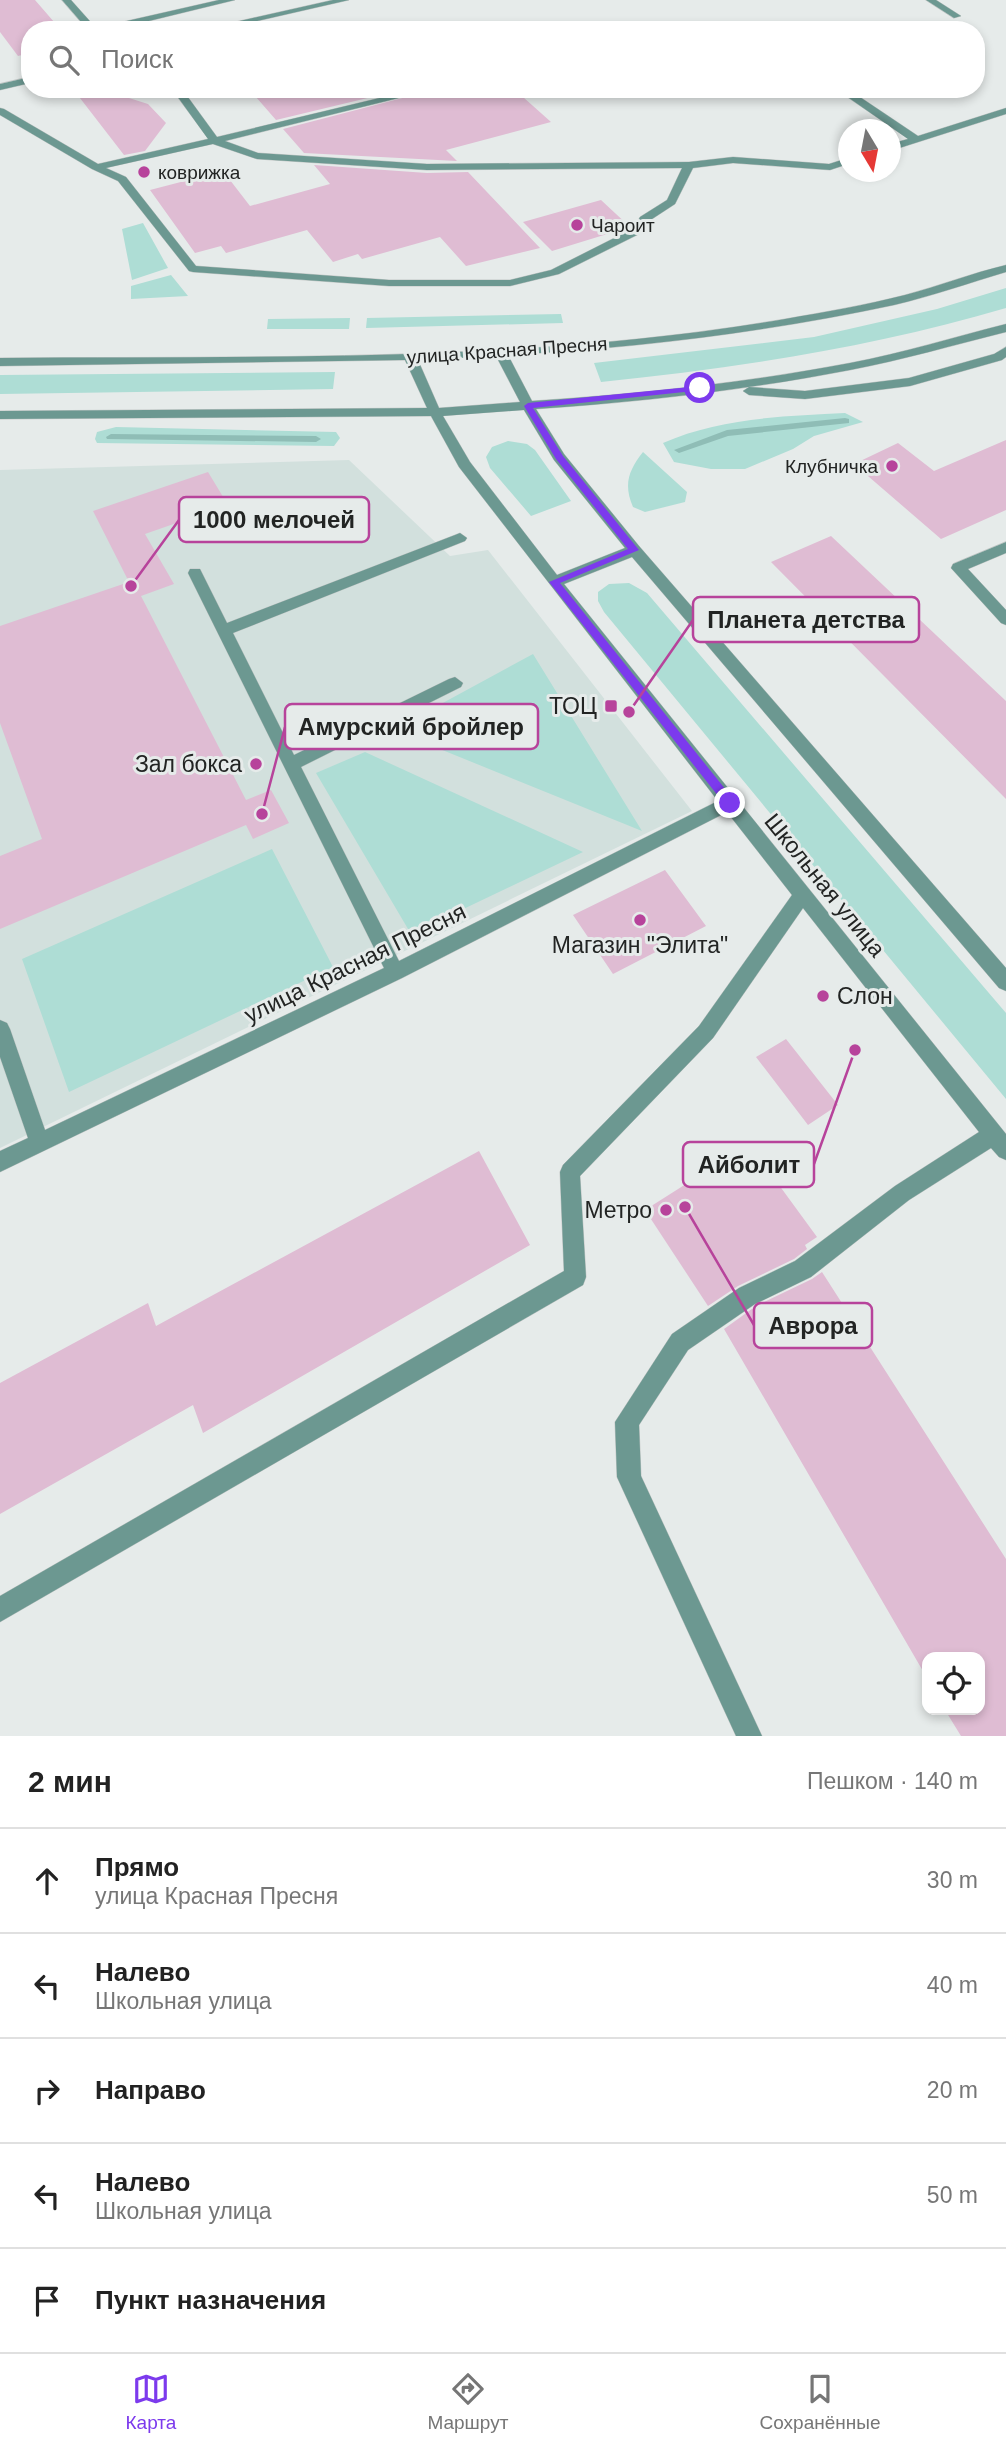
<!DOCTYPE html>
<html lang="ru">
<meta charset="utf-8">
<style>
body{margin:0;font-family:Helvetica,sans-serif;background:#f2f2f2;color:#222}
.controls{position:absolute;right:21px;bottom:21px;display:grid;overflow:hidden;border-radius:14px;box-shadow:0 4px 10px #0003}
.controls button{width:63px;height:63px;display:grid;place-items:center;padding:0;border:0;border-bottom:2px solid #e0e0e0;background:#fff;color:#222;font:35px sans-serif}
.compass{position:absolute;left:838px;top:119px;width:63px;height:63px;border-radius:50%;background:#fff;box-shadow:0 4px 10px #0003;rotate:170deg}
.stop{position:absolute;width:21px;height:21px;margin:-16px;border:5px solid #7c3aed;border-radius:50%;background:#fff}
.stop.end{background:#7c3aed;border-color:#fff;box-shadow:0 2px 7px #0008}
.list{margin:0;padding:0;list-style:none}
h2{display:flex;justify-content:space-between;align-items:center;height:91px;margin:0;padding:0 28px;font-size:30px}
h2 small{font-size:23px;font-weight:400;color:#767676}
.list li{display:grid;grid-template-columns:46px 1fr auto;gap:21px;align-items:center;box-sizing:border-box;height:105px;padding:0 28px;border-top:2px solid #e0e0e0}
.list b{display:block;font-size:26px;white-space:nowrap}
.list p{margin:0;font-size:23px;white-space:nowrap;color:#767676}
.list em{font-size:23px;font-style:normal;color:#767676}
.icon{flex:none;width:38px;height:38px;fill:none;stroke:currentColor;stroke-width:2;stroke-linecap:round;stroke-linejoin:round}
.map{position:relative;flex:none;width:1006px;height:1736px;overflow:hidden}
.search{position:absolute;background:#fff;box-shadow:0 4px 10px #0003;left:21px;right:21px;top:21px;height:77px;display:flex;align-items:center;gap:18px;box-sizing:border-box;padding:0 24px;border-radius:28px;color:#767676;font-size:26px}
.sheet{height:616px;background:#fff}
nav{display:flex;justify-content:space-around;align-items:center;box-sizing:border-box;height:98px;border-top:2px solid #e0e0e0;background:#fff;font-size:19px;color:#767676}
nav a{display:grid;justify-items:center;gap:4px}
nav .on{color:#7c3aed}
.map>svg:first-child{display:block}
.built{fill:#d2e0dd}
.green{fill:#aeddd5}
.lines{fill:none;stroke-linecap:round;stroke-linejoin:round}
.stream{fill:#8fbdb6;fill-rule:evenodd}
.building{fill:#dfbcd3}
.minor-casing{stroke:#c3c7c6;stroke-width:1}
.minor{fill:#6c9891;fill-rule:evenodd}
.route{fill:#7c3aed}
.poi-dot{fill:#b7439b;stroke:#e6ebea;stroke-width:2.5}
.labels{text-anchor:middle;stroke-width:6;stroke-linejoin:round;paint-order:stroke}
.far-poi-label{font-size:19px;fill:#222423;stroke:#e6ebea;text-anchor:start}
.far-street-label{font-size:19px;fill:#222423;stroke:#e6ebea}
.poi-label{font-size:23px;fill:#222423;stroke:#e6ebea;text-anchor:end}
.street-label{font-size:23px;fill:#222423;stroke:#e6ebea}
.leader{fill:none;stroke:#b7439b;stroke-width:2.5}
.callout-dot{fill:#b7439b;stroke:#e6ebea;stroke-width:2.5}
.callout{fill:#e6ebea;stroke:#b7439b;stroke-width:2.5}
.callout-label{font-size:24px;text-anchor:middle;font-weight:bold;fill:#222423}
</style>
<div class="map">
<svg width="1006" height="1736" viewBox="0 0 1006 1736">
<rect width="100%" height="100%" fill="#e6ebea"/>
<!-- built -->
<path class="built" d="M349,460L450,556L488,550L692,811L0,1148V470Z"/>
<!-- green -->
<path class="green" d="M143,223L168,268L132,280L122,229Z
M171,275L188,296L131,299V286Z
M1006,288V308C874,347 738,368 601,382L594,363L814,337L937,309Z
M561,314L563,323L366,328L367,318Z
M350,318L349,329H267L268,319Z
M335,372L333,389L0,394V375Z
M845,413L863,422L814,436L793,449L745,469H711L674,462L663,443C719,418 785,416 845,413Z
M116,427L336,432L340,438L334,446L97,443L95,439L97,432Z
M508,441L527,444L535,450L571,501L531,516L490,468L486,457L492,447Z
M643,452L687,492L685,502L645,512L633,507C623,484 629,470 643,452Z
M629,583L647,593L1006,1013V1099L604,612L598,601V592L609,584Z
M533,654L642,831L393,730Z
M365,752L583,852L411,934L316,773Z
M272,849L333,967L69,1092L22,959Z"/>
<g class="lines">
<!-- stream -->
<path class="stream" d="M845,418L849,419V423L728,436L679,453L674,450L727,430Z
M111,434L316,436L321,439L316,442L107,439L106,437Z"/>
</g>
<!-- building -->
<path class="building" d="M0,0H35L61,30H30V53L18,56L0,32Z
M73,89H129V98L148,104L166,123L145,151L124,155Z
M249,89H405L276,120Z
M437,89H514L551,122L446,150L457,161L304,153L283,129Z
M314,165L427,173L468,172L540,248L466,266L440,237L362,259L358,254L333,262L307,230L226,253L221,246L195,253L150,190L223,171L250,206L330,184Z
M601,200L630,227L552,251L523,222Z
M1006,440V510L941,539L854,464L898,443L934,471Z
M208,472L228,505L145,534L174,584L141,596L246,800L271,790L289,823L253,839L246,825L0,929V856L42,839L0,723V626L129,582L93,511Z
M831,536L1006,701V799L771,562Z
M665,870L706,926L613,974L573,915Z
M786,1039L838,1105L808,1125L756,1057Z
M749,1144L817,1237L805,1245L807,1249L794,1259L738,1286L708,1306L645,1210Z
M479,1151L530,1245L203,1433L193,1405L0,1514V1383L148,1303L156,1326Z
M822,1272L1006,1559V1736H961L945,1710H980V1657H927V1678L724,1329L756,1306L812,1279Z"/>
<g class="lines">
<defs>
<path id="minor" d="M62,0H71L96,28L219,0H235L112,30H88Z
M333,0H349L218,30H200Z
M926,0H936L961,16L954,18Z
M30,77V83L0,90V84Z
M172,89H182L217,137L417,89H435L225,141L258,153L427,164L689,162L733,157L829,164L848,158V164L830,170L733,163L693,168L675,204L649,221L643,232L559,274L510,286H389L193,272L189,271L118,181L92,169L0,115V108L4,109L98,164L208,139ZM213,144L257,159L427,170L682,168L667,200L640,217L634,228L551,270L510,280H389L196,266L126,177L106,168Z
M836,89H848L918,136L1006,108V114L890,151V144L908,139Z
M1006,265V272C969,283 932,296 894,305C767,332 638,348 508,355L532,401C638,394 745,383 850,363C903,353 954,337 1006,324V332C954,345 902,360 850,370C747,390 641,402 536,409L564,454L639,546L1006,968V991L999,988L632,557L564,584L1006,1134V1160L999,1157L991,1148L909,1200L811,1277L755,1304L688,1350L639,1425L641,1476L762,1736H736L617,1477L615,1422L672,1334L739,1288L795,1261L895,1186L979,1132L803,908L713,1038L580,1176L586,1277L583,1285L0,1622V1596L564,1271L560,1172L563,1165L699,1026L792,895L727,812L402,978L0,1172V1151L28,1138L0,1057V1020L7,1023L10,1029L45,1130L384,968L188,573L190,569H200L227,623L455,535L460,533L467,538L465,541L233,633L294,755L449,679L455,677L463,683L461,687L301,767L399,961L718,801L459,467L431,416L0,419V411L427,408L405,360L0,366V358C260,356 529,363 785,319C825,312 866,305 905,295C939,286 972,273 1006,265ZM496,356L520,402L439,408L418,360ZM524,410L554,460L625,548L557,575L470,462L443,416Z
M1006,347V357L1002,360L910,386L805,399L749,395L743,391L749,387L805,391L909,378L994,354Z
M1006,542V553L968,569L1006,610V625L1001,623L951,568L953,564Z"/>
</defs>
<!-- minor casing -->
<use href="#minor" class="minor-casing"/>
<!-- minor -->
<use href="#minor" class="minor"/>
</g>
<!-- route -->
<path class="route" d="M700,386L703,390L533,408L563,456L639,550L560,583L734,800L735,803L730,807L726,806L549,582L628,549L556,459L524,406L528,403Z"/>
<!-- markers -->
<g class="poi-dot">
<circle cx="144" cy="172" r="7"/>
<circle cx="577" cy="225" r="7"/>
<circle cx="892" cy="466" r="7"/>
<rect x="604" y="699" width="14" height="14" rx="3.5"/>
<circle cx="256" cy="764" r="7"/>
<circle cx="640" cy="920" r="7"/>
<circle cx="823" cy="996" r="7"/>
<circle cx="666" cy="1210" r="7"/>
</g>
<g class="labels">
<!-- far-poi labels -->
<g class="far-poi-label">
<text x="158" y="179">коврижка</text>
<text x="591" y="232">Чароит</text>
<text x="878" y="473" text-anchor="end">Клубничка</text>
</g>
<!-- far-street labels -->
<g class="far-street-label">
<text transform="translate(507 350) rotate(-4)" y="7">улица Красная Пресня</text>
</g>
<!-- poi labels -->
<g class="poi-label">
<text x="597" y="714">ТОЦ</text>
<text x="242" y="772">Зал бокса</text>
<text x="640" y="953" text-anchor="middle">Магазин "Элита"</text>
<text x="837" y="1004" text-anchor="start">Слон</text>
<text x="652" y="1218">Метро</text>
</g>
<!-- street labels -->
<g class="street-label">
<text transform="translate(825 885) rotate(51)" y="8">Школьная улица</text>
<text transform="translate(355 963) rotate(-26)" y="8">улица Красная Пресня</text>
</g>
</g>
<!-- callouts -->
<path class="leader" d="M131 586L179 520M629 712L693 620M262 814L285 727M855 1050L814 1164M685 1207L754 1325"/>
<g class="callout-dot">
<circle cx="131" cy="586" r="7"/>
<circle cx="629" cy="712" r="7"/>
<circle cx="262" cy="814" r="7"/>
<circle cx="855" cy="1050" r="7"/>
<circle cx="685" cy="1207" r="7"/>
</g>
<g class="callout">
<rect x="179" y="497" width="190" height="45" rx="7"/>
<rect x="693" y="597" width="226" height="45" rx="7"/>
<rect x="285" y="704" width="253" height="45" rx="7"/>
<rect x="683" y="1142" width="131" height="45" rx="7"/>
<rect x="754" y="1303" width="118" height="45" rx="7"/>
</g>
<g class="callout-label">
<text x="274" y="528">1000 мелочей</text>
<text x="806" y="628">Планета детства</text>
<text x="411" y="735">Амурский бройлер</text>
<text x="749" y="1173">Айболит</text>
<text x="813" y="1334">Аврора</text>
</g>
</svg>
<div class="controls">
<button><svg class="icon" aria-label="locate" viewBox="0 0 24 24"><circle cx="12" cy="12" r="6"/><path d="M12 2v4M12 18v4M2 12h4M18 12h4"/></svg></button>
</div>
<svg class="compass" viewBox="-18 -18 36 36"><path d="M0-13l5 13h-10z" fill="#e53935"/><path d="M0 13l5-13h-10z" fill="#767676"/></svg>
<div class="stop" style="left:700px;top:388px"></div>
<div class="stop end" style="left:730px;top:803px"></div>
<div class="search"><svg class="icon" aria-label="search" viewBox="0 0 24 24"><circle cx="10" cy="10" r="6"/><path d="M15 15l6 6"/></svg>Поиск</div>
</div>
<section class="sheet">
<h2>2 мин<small>Пешком · 140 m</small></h2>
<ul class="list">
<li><svg class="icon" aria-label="ahead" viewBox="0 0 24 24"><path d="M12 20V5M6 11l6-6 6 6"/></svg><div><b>Прямо</b><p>улица Красная Пресня</p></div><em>30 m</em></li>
<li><svg class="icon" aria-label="left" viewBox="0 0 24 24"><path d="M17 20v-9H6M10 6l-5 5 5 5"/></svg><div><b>Налево</b><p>Школьная улица</p></div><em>40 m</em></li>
<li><svg class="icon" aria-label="right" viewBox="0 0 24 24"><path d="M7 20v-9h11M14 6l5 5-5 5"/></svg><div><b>Направо</b></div><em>20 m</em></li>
<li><svg class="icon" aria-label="left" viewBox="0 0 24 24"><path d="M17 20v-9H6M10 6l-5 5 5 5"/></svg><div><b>Налево</b><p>Школьная улица</p></div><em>50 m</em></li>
<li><svg class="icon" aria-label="arrive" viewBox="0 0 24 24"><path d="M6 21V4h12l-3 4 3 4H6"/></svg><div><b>Пункт назначения</b></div></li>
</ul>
</section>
<nav>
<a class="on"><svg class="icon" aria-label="map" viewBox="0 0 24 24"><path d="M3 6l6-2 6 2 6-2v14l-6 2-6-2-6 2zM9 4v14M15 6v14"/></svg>Карта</a>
<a><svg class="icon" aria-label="directions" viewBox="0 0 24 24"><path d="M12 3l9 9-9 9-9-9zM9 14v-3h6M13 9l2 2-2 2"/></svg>Маршрут</a>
<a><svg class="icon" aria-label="saved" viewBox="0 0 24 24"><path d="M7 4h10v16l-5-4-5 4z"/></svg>Сохранённые</a>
</nav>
